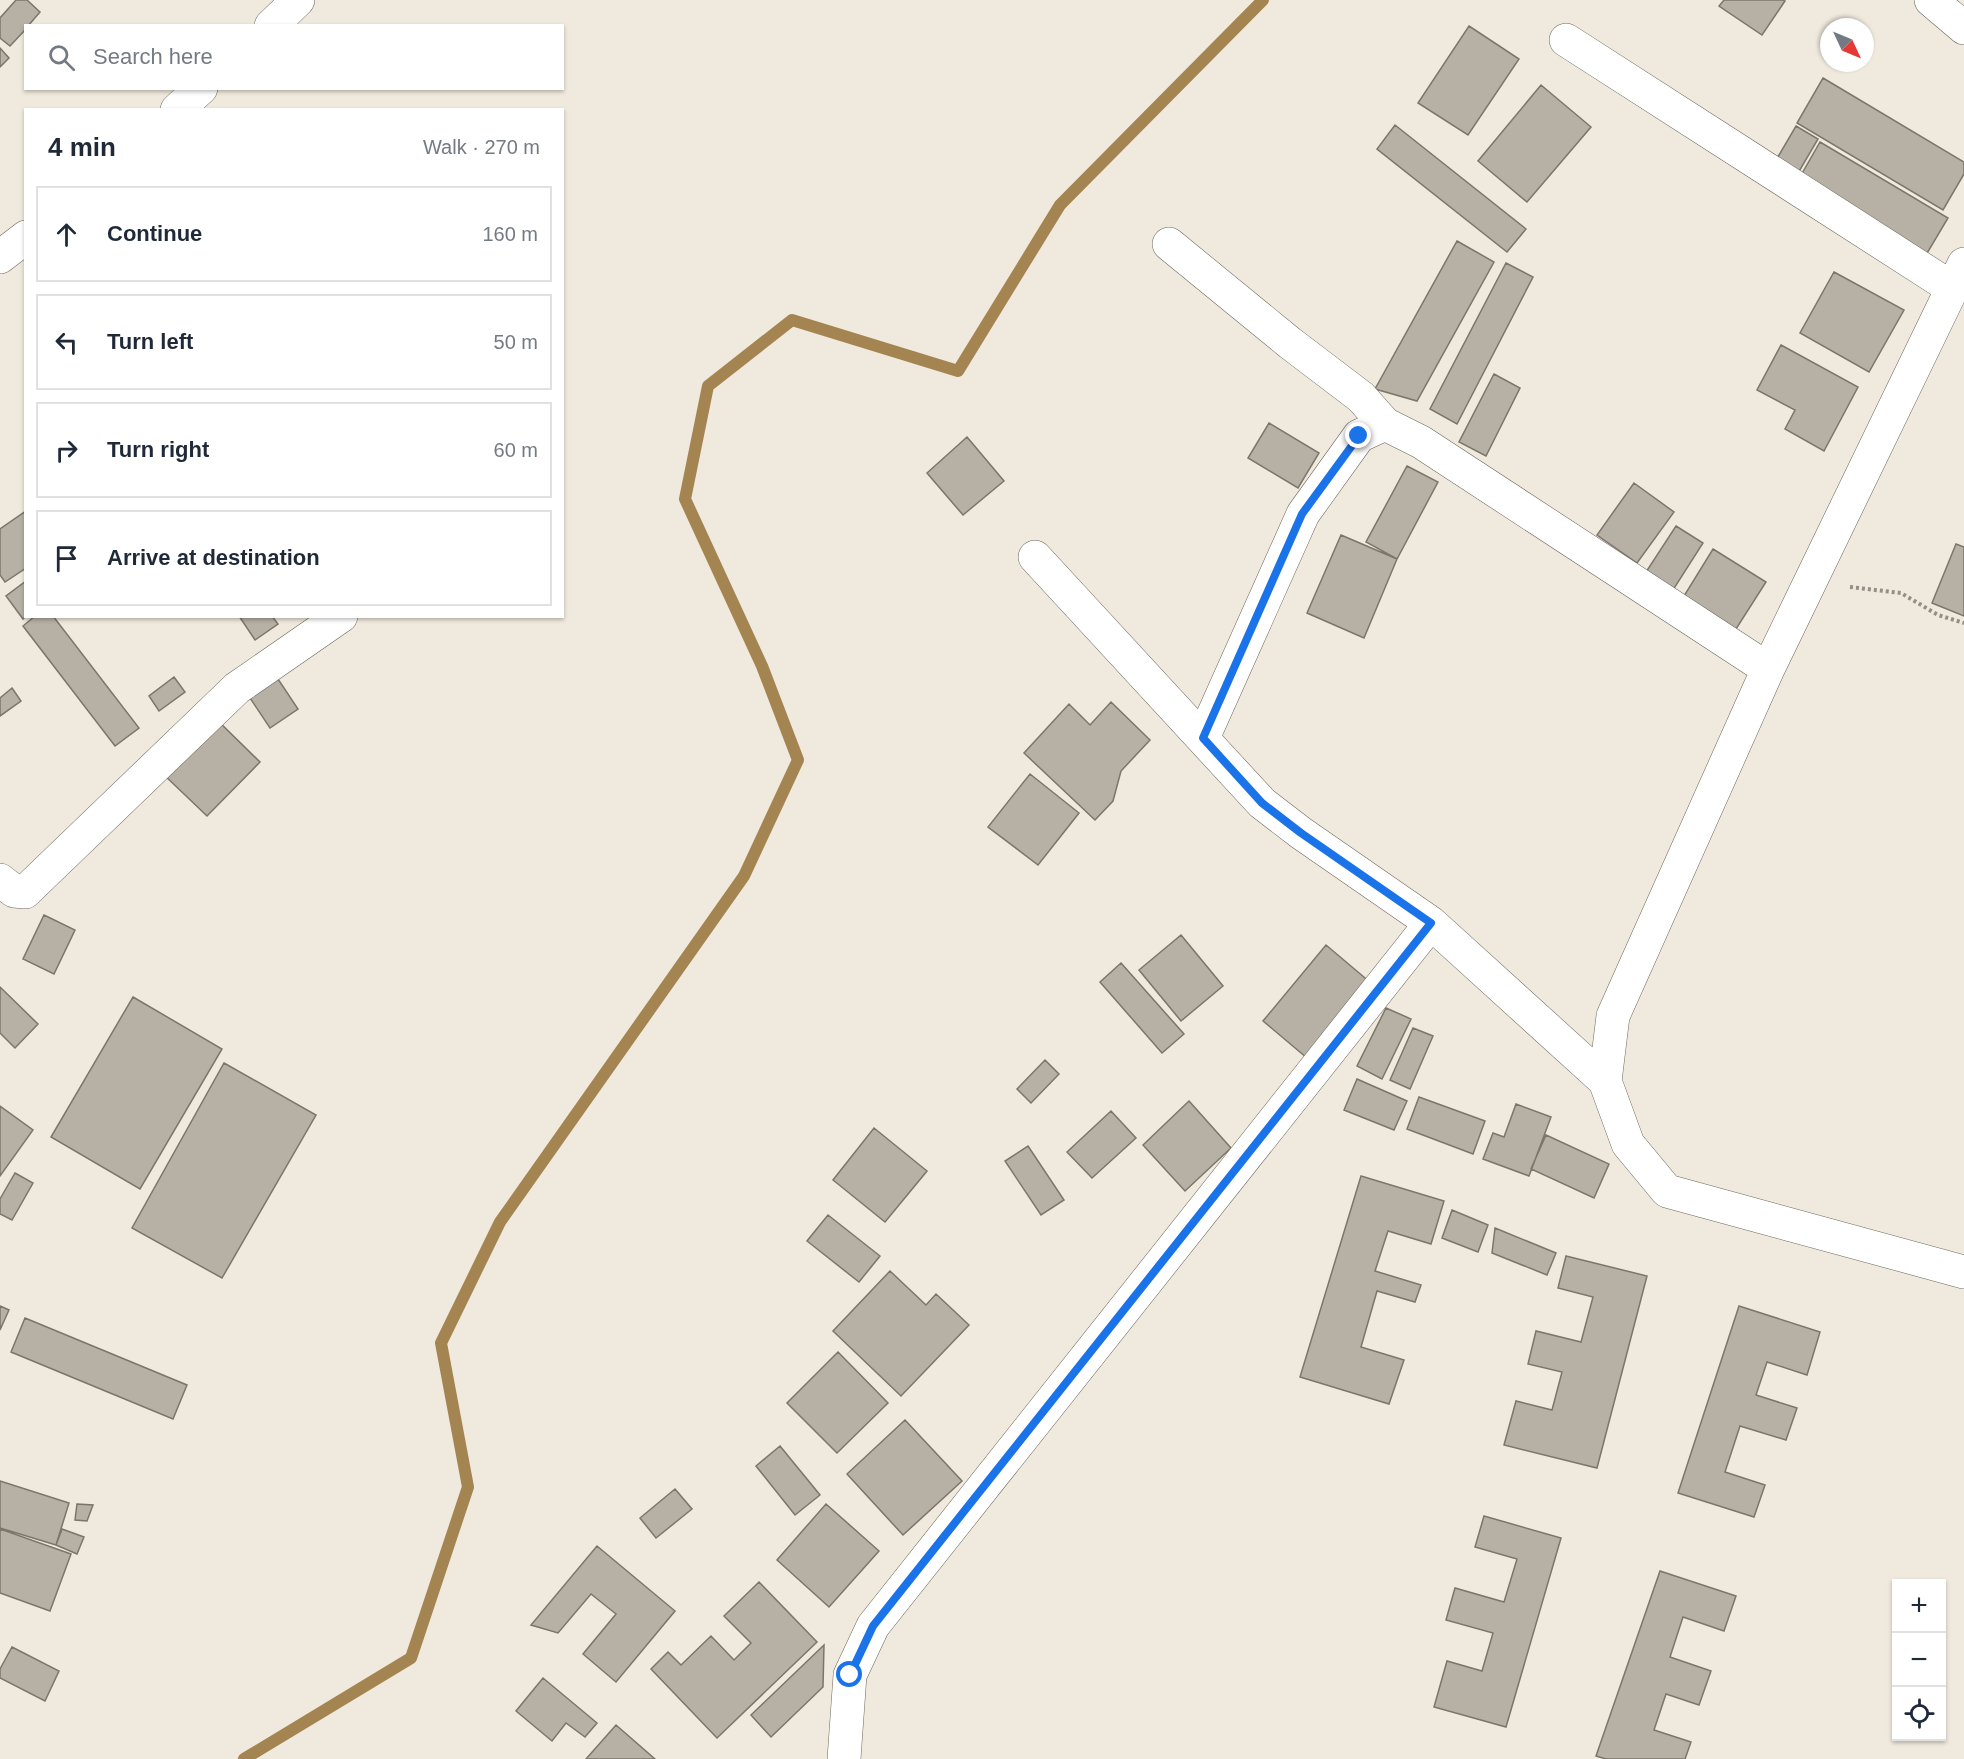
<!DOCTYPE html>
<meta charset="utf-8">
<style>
body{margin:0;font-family:Helvetica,sans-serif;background:#f2f2f3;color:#1f2937}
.controls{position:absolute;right:18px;bottom:18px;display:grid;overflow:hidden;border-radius:0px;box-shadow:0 2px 4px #0004}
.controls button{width:54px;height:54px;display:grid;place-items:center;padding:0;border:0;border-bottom:2px solid #e0e1e3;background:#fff;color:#1f2937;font:30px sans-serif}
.compass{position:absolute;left:1820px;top:18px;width:54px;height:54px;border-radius:50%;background:#fff;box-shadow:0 2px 4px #0004;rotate:134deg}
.stop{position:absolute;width:18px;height:18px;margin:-14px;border:4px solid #1a73e8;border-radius:50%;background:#fff}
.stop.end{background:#1a73e8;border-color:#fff;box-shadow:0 2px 6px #0008}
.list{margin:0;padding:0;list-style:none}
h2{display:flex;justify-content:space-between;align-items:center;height:78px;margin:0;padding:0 24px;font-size:26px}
h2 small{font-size:20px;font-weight:400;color:#747a83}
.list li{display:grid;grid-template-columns:39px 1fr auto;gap:18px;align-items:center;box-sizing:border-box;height:96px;margin:0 12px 12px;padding:0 12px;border:2px solid #e0e1e3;border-radius:0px}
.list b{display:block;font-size:22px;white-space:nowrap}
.list em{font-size:20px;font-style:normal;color:#747a83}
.icon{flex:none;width:33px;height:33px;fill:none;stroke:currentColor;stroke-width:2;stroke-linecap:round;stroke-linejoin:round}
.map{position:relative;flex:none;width:1964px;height:1759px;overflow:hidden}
.search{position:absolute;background:#fff;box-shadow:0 2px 4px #0004;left:24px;top:24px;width:540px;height:66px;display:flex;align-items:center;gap:15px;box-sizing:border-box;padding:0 21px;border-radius:0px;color:#747a83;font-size:22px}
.panel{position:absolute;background:#fff;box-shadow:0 2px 4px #0004;left:24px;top:108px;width:540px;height:510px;border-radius:0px}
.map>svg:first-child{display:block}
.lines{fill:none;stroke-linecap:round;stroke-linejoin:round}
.stream{stroke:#a48551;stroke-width:12}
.building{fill:#b7b0a5;stroke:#7c756b;stroke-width:1.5}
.minor-casing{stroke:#6d675c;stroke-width:34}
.path{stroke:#948f86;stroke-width:4;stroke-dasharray:3 3;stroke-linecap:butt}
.minor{stroke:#fff;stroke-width:33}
.route{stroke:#1a73e8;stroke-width:8}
</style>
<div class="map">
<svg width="1964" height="1759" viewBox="0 0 1964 1759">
<rect width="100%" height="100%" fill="#f0e9dd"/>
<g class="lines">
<!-- stream -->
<path class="stream" d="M244,1759L411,1658L468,1487L441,1343L500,1222L744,876L798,760L762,666L685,499L708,386L792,320L958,371L1060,205L1263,0"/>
</g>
<!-- building -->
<path class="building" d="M16,0H27L40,12L28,26H26V29L10,46L0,38V18Z
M1724,0H1783L1785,1L1762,35L1719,6Z
M1469,26L1519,59L1468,135L1418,103Z
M0,48L9,58L0,67Z
M1823,78L1964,162V174L1943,210L1797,123Z
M1541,85L1591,127L1527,202L1478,161Z
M1395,125L1526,229L1507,252L1377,149Z
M1796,126L1818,139L1794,180L1772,167Z
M1820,142L1948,218L1923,260L1796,184Z
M1457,241L1494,262L1417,401L1375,389Z
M1506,263L1533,277L1457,424L1430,409Z
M1834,272L1904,310L1869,372L1800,333Z
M1781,345L1858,387L1824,451L1785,429L1795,410L1757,390Z
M1494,374L1520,388L1486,456L1459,442Z
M1269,423L1319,453L1298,488L1248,458Z
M967,437L1004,481L963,515L927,473Z
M1407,466L1438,482L1397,559L1366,542Z
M1634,483L1674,512L1637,563L1597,535Z
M26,511V568L5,582L0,575V529Z
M1676,526L1703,543L1673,590L1646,572Z
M1341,535L1397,559L1364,638L1307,613Z
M1956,544L1964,547V616L1932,603Z
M1713,549L1766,582L1736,629L1684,596Z
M26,581V616L23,619L6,596Z
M35,616H53L139,728L115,746L23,626Z
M239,616H272L278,624L255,640Z
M272,670L298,709L270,728L244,689Z
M174,677L185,692L159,711L149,696Z
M12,688L21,701L0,716V698Z
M1111,702L1150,740L1121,771L1113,801L1095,820L1024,753L1069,704L1090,725Z
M214,717L260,762L207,816L161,772Z
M1030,774L1079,813L1038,865L988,827Z
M44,915L75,930L54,974L23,959Z
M1181,935L1223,986L1181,1021L1139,970Z
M1326,945L1371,983L1307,1058L1263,1021Z
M1121,963L1184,1034L1162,1053L1100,982Z
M0,987L38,1024L15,1048L0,1033Z
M133,997L222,1049L140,1189L51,1137Z
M1386,1008L1411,1019L1382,1079L1357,1066Z
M1413,1028L1433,1036L1410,1089L1390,1080Z
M1045,1060L1059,1074L1031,1103L1017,1089Z
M224,1063L316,1115L222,1278L132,1228Z
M1357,1079L1407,1101L1394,1130L1344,1110Z
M1419,1097L1485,1121L1473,1154L1407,1129Z
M1189,1101L1231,1148L1185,1191L1143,1145Z
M1516,1104L1551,1117L1529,1176L1483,1159L1493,1133L1504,1137Z
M0,1106L33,1130L0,1176Z
M1111,1111L1136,1138L1092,1178L1067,1152Z
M874,1128L927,1171L885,1222L833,1180Z
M1546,1135L1609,1164L1594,1198L1531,1169Z
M1028,1146L1064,1200L1041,1215L1005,1161Z
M15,1173L33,1183L12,1220L0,1214V1199Z
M1361,1176L1444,1201L1431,1244L1388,1231L1375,1271L1421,1285L1415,1302L1377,1291L1361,1347L1404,1360L1389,1404L1300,1377Z
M1452,1210L1488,1225L1478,1252L1442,1238Z
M828,1215L880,1256L859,1282L807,1241Z
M1495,1228L1556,1253L1547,1275L1492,1253Z
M1566,1256L1647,1276L1597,1468L1504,1445L1516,1401L1552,1410L1562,1372L1528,1364L1536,1331L1581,1342L1593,1297L1558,1288Z
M890,1271L926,1305L936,1294L969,1325L901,1396L833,1331Z
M0,1306L9,1310L0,1330Z
M1739,1306L1820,1332L1807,1375L1767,1362L1756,1395L1797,1408L1786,1440L1740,1426L1725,1472L1765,1485L1754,1517L1678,1493Z
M25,1318L187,1385L173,1419L11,1352Z
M838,1352L888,1403L837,1453L787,1403Z
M905,1420L962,1481L903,1535L847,1474Z
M780,1446L820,1495L795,1515L756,1466Z
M0,1481L69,1503L56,1545L0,1528Z
M675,1489L692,1509L656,1538L640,1518Z
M77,1504L93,1505L87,1521L75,1520Z
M826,1504L879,1551L829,1607L777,1560Z
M1484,1516L1561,1538L1506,1727L1434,1707L1447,1661L1482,1671L1493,1633L1446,1620L1455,1588L1504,1602L1517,1559L1475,1547Z
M0,1529L71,1554L50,1611L0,1593Z
M62,1529L84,1537L77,1554L56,1545Z
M597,1546L675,1611L616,1682L583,1654L616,1614L591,1594L558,1633L531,1625Z
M1660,1571L1736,1596L1724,1631L1683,1617L1670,1657L1711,1671L1699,1705L1666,1694L1654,1730L1691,1742L1685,1759H1606L1596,1756Z
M759,1582L817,1642L717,1738L651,1669L668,1652L681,1665L711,1636L734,1660L751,1643L724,1616Z
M824,1645L823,1687L771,1737L751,1715Z
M12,1647L59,1671L45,1701L0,1678V1669Z
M543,1678L597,1723L585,1737L566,1723L552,1741L516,1711Z
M616,1725L655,1759H586Z"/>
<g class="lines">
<defs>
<path id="minor" d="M1931,0L1964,28
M271,26L298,0
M1566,40L1952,288
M177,110L201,88
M1169,244L1290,343L1361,397L1385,424
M0,257L26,237
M1964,264L1768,669L1613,1016L1605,1081L1628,1144L1667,1191L1964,1272
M1035,557L1262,803L1301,833L1431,923L1605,1081
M1203,738L1303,514L1359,436L1385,424L1421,442L1768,669
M0,880L14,891L25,892L237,688L341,616
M844,1759L850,1675L873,1626L1431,923"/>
</defs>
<!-- minor casing -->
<use href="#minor" class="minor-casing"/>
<!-- path -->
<path class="path" d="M1850,587L1901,593L1938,615L1964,623"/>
<!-- minor -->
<use href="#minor" class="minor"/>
</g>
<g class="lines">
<!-- route -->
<path class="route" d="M850,1675L873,1626L1431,923L1301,833L1262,803L1203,738L1302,514L1359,436"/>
</g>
</svg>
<div class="controls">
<button>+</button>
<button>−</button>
<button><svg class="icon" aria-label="locate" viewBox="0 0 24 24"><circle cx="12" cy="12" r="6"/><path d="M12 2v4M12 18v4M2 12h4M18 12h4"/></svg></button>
</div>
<svg class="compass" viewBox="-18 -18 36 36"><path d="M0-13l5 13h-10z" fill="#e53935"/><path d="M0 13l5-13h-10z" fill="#747a83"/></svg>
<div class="stop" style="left:850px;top:1675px"></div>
<div class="stop end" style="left:1359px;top:436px"></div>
<div class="search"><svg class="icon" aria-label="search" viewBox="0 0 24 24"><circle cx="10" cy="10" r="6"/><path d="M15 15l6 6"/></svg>Search here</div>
<section class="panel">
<h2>4 min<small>Walk · 270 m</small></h2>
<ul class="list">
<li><svg class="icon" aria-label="ahead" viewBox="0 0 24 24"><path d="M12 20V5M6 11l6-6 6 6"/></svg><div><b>Continue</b></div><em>160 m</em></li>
<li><svg class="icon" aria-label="left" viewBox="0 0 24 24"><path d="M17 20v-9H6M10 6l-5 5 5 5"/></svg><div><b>Turn left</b></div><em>50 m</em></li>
<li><svg class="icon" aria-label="right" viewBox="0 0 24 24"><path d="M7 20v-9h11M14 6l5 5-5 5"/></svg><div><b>Turn right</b></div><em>60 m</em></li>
<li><svg class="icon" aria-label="arrive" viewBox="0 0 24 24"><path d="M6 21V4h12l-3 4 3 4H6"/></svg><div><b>Arrive at destination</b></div></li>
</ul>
</section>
</div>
